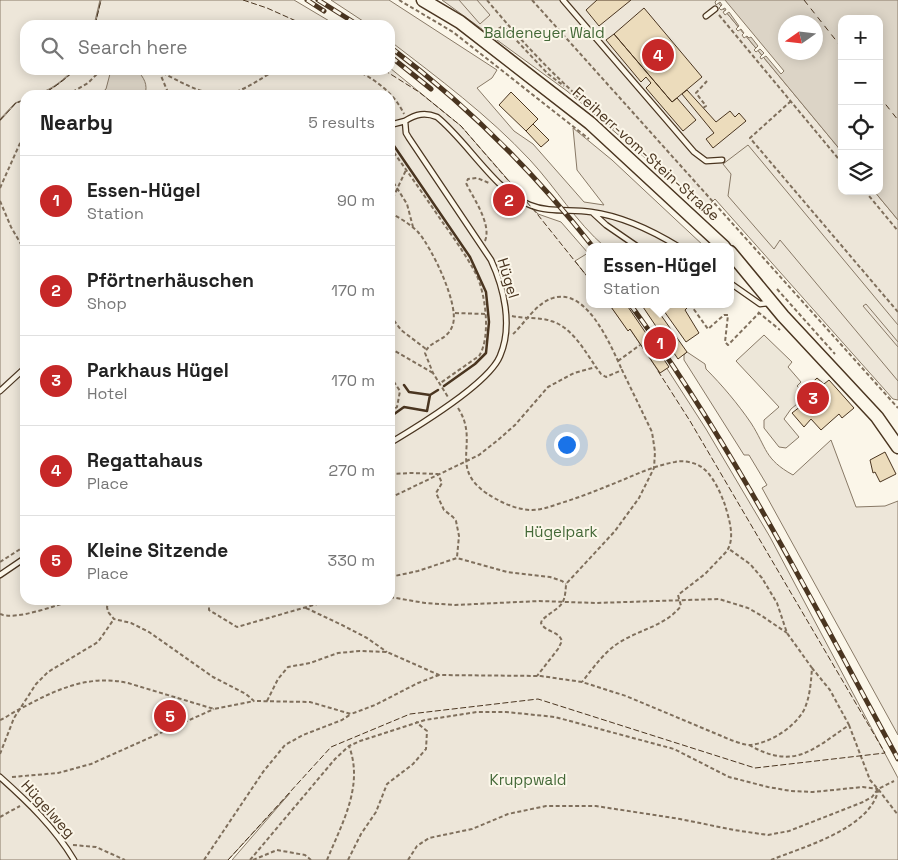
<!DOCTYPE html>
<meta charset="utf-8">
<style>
body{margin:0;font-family:"Space Grotesk",sans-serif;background:#f6f6f6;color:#222}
.controls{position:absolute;right:15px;top:15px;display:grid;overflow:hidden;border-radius:10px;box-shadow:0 2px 12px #0003}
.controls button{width:45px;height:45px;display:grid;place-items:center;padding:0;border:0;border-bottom:1px solid #e0e0e0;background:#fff;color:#222;font:25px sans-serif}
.compass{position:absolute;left:778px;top:15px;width:45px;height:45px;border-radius:50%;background:#fff;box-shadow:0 2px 12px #0003;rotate:256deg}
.you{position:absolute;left:566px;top:444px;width:18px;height:18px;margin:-12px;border:4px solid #fff;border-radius:50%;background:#1a73e8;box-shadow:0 0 0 8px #1a73e833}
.badge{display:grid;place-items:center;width:32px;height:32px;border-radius:50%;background:#c62828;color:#fff;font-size:16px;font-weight:700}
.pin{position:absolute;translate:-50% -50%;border:2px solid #fff;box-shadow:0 1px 5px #0006}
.popup{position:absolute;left:586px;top:243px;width:148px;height:65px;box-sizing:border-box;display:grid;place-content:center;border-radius:10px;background:#fff;filter:drop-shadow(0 1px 4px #0005);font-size:16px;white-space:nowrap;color:#767676}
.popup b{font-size:19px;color:#222}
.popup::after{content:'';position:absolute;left:50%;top:100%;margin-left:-10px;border:10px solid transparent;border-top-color:#fff}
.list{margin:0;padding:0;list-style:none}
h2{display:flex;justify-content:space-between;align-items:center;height:65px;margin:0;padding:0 20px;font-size:21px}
h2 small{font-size:16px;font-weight:400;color:#767676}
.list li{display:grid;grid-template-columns:32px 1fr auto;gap:15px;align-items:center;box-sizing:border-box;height:90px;padding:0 20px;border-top:1px solid #e0e0e0}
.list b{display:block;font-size:19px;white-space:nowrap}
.list p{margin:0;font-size:16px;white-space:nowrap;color:#767676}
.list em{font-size:16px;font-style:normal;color:#767676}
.icon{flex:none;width:28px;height:28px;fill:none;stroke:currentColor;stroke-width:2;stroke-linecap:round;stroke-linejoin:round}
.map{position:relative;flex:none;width:898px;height:860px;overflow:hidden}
.search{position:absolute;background:#fff;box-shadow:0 2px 12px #0003;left:20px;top:20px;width:375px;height:55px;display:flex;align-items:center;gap:12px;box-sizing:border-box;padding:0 18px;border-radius:15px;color:#767676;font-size:19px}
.panel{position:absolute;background:#fff;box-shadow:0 2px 12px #0003;left:20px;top:90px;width:375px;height:515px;border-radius:15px}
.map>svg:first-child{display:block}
.green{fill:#ede6d9;stroke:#887966}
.parking{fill:#ede7d9;stroke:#887966}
.water{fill:#dcd4c6;stroke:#887966;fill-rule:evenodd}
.pier{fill:#fbf6e9;stroke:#887966}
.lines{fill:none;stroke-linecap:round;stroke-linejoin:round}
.ferry{stroke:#4a3520;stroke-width:1;stroke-dasharray:6 5;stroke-linecap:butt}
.building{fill:#ecdcbc;stroke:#4a3520}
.service-casing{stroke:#4a3520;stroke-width:7}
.secondary-casing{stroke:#4a3520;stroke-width:15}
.path{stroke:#7f6f5c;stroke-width:2;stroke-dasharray:4 2.5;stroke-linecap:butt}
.service{stroke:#fbf6e9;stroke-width:4.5}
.secondary{stroke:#fbf6e9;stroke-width:12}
.rail-casing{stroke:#4a3520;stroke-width:5}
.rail{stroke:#fbf6e9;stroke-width:3;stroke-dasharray:9;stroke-linecap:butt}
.fence{stroke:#4a3520;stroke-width:1;stroke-dasharray:6 2.5;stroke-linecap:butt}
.wall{stroke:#4a3520;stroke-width:2.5}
.labels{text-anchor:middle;stroke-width:4;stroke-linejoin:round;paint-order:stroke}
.park-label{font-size:15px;fill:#436837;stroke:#fbf6e9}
.street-label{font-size:15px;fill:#4a3520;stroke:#fbf6e9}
</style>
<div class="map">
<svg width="898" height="860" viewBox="0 0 898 860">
<rect width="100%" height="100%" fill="#fbf6e9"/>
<!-- green -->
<path class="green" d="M0,0H100L94,25H25V70H73C59,84 45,95 25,95V99L15,103L0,119Z
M101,0H294L336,25H95Z
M331,0H389L497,70L492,78L477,88L514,131L533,144L584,202L604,205L577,170L573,128L612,160L705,247H605C576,222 556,188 530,160C488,115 438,78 390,41V25H369Z
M442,0H716L842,152V191H874L898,220V400L893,399L715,199L705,209L567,91Z
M390,68L461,126L538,214L561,222L588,253L575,261L590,280V304H609L628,330L630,329L659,372L666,367L706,429L770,537L898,778V860H232L290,793L228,860H0V121L16,103L25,100V600H390V95H39C52,90 64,80 75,70H390Z
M687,352L705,364L706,369C722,385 738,404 751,423C767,448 764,459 793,475L831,440L856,507L885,506L898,501V735L762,488L767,485L749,455H744L684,360V355Z"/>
<!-- parking -->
<path class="parking" d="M459,0H477L490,15L480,24Z
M748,145L898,325V342L866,304L863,306L898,347V381L780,240L774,249L728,196L731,174L723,164Z
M764,335L792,362L788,367L801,382L797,386L802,391L799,394L803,399L791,409L784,419L799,437L786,448L779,447L764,428V420L779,407L736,361Z"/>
<!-- water -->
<path class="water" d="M716,0H898V220L874,191H879V19H842V152ZM786,22H816V52H786Z
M111,70H137C144,78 148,84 145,95H99L106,89Z"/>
<!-- pier -->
<path class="pier" d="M717,0H725L784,71L781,74L766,56L761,59L760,57L764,53L760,49L756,52L754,50L758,46L751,37L749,38L747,36L744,38L742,35L744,33L741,29L738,31L736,29L739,26L729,12L725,15L723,12L726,10L725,8L721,10L719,8L722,5L720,2L716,5L715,2Z"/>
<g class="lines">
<!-- ferry -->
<path class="ferry" d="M804,0L842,48
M879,96L898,120"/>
</g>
<!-- building -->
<path class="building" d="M597,0H631L599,26L586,10Z
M644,8L702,77L672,102L614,34Z
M614,34L672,102L677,98L696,120L683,131L646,88L651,83L646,77L641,82L606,40Z
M687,90L716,122L730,111L735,117L739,113L746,121L713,148L706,139L714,133L682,94Z
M511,92L538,119L526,131L499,105Z
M533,124L549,140L541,147L526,131Z
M505,196L511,199L509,202L516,206L511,214L499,206Z
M609,304H626L669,367L660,373L630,329L628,331Z
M641,304H659L662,308L658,311L687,352L678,359Z
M659,304H685L687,308L685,310L699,333L686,342Z
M817,378L824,384L829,380L854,408L842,418L839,414L821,430L811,419L804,427L792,413L801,406L800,404L804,401H807L800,394Z
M885,452L896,474L880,482L875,472L873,473L870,460Z"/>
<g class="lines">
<defs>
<path id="service" d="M563,0L694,152L706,161L722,160
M706,16L715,9
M390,125L405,121
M593,213L606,225L638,247
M730,283L760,304L769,303
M0,391L25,368
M390,443C417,427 489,383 500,356C513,326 504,288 491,260L409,138L406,133L405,121C416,114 425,112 437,117C467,141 496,192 530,205C549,213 571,209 591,212C621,216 653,231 679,247
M0,575L25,558
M0,777C28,802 55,828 74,860"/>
<path id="secondary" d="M423,0L460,22L590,123L724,247
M730,252L783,316L877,417L898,447"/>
</defs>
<!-- service casing -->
<use href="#service" class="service-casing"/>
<!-- secondary casing -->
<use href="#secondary" class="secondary-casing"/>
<!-- path -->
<path class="path" d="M399,0L453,32L589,139
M487,0C520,40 555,77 594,111
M532,0L898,408
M719,15L842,163
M498,29L503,26L548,74L564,86
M157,70C182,82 210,102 238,91C251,86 263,77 276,70
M356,70C376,80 394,93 404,114
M159,71L169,95
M67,95L88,83L101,70
M791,101L750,138L898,312
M703,108L706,106L696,93L707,81
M604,119L659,170
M390,147C407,171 424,195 441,220C453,237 466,255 476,274C486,294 491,338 479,356L439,384
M390,177L407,204L413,227
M0,188L25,132
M865,191L898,231
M0,201L11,227L25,251
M390,204L406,170
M390,213C400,218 410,224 418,232C432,248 459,304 453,324C448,342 429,340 425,353L433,373L448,397
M485,241C492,224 473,198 466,183L468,179L477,178L489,183
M777,289L835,354
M690,304L708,329L724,315H728L725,342L728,345L759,313
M758,312L780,330
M455,313L485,314
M390,315L401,330L426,349
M512,316C525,319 540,317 551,321C572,327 584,350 596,367
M513,334C525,323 536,303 553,298C587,287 611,346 622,370
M390,348L433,373
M618,361L640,345
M390,376L400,391L397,407L390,412
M458,408C482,445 443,470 496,499C507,505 520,510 532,510C541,510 549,507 558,504C581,497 603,488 625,479C641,472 658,465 675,462C683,460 691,462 698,465C711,471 720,491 725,505C729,519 736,539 726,552L705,574L678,595L681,606C665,626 641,629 620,642C604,652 594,667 582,682
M390,474L412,473L438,474L442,483L436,493L444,510L453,517L456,521L459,536L457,557
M390,498L479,455L498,440L515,425L548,387L574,373L596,367L601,374L606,377L622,370L652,432L655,452L654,468L639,498L615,531L566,584C565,609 559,605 542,620L541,623C546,633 558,630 562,641L558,649L537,676
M0,562L25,546
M25,570V571
M390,577L418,571L457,558L507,572L550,577L562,581L566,584
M390,597L425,603L455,605L539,601L595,603L719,599L748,608L762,616L787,633
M110,600L107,607L108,612L114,619L131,623L149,632L213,677L246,694L254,701L310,702L351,714L375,705L418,683L439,675
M203,600C223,604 241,605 260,600
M209,601V610L237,627L331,600
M306,608L340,624L367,638L387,652
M0,614C15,621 57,605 74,600
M267,701L278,679L288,667L310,663L338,653L360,651L387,652L439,675L541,676L582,682L626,696L731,740C737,742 744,745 750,745C770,743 794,728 804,710C810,697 811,682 812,668L787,633L777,603L762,578L750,564L729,549
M0,720C7,717 13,712 20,709C55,690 88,674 128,683L214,709L254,701
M849,725L870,780L878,789L898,815
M749,745C794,770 811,751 849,725L830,690L812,668
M0,754L14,718L36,684L48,672L98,642L114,619
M12,777L58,773L91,764L214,709
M0,817L20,806
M73,845L96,847L125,860
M204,860L263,772L285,745L303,735L342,720L351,714
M250,860L335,759L349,746L360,741L425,720L477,712H506L555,717L674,749L729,777L768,787L791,791L813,792L863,787L878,789
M253,860L277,850L305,855L311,860
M327,860C342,823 364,786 349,746
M348,860L361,834L376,812L387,784L413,764L426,749L427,731L416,722
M408,860L417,846L429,838L472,829L508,814L546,806H596L680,819L734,830L768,835L789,831L863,802L872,797L878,789L894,781
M771,860C803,847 869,829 878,791"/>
<!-- service -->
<use href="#service" class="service"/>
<!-- secondary -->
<use href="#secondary" class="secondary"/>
<defs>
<path id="rail" d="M307,0L324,11
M318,0L358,25
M390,47C467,105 534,172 593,247
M390,56L431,89
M630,304C734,447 814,605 898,759"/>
</defs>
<!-- rail casing -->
<use href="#rail" class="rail-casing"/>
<!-- rail -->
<use href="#rail" class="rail"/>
<!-- fence -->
<path class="fence" d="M243,0L267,8L305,25
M95,25L101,0
M384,70L419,92L461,126L538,215L590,280
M39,95C52,90 64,80 75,70
M0,120L16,103L25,100
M228,860L331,747L410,714L538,699L755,768L885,753L690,421L658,371"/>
<!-- wall -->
<path class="wall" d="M390,140L470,257L486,292L489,322L486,353L475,364L444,386
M404,385L409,392L430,395
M390,417L404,407L427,411L430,395L438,390"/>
</g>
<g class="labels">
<!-- park labels -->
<g class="park-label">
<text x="544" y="38">Baldeneyer Wald</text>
<text x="561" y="537">Hügelpark</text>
<text x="528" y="785">Kruppwald</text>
</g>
<!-- street labels -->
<g class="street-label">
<text transform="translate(646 154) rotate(42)" y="5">Freiherr-vom-Stein-Straße</text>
<text transform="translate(508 278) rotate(73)" y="5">Hügel</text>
<text transform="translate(48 809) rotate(48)" y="5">Hügelweg</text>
</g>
</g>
</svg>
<div class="controls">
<button>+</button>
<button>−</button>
<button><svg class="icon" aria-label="locate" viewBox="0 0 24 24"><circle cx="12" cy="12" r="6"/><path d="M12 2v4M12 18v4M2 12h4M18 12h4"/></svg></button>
<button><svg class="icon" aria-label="layers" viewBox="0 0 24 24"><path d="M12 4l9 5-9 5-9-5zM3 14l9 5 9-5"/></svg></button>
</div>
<svg class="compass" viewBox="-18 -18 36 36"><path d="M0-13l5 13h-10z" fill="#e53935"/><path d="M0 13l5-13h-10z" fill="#767676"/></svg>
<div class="you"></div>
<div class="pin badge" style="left:660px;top:343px">1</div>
<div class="popup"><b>Essen-Hügel</b>Station</div>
<div class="pin badge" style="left:509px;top:200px">2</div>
<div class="pin badge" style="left:813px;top:398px">3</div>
<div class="pin badge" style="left:658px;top:55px">4</div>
<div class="pin badge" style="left:170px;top:716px">5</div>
<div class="search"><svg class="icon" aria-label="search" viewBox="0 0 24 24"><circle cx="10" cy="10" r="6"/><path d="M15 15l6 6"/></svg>Search here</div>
<section class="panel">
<h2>Nearby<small>5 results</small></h2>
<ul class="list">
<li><span class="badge">1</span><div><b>Essen-Hügel</b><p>Station</p></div><em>90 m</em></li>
<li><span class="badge">2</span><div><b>Pförtnerhäuschen</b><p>Shop</p></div><em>170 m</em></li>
<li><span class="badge">3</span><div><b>Parkhaus Hügel</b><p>Hotel</p></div><em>170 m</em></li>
<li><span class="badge">4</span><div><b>Regattahaus</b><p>Place</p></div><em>270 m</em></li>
<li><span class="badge">5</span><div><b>Kleine Sitzende</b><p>Place</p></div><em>330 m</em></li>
</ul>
</section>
</div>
